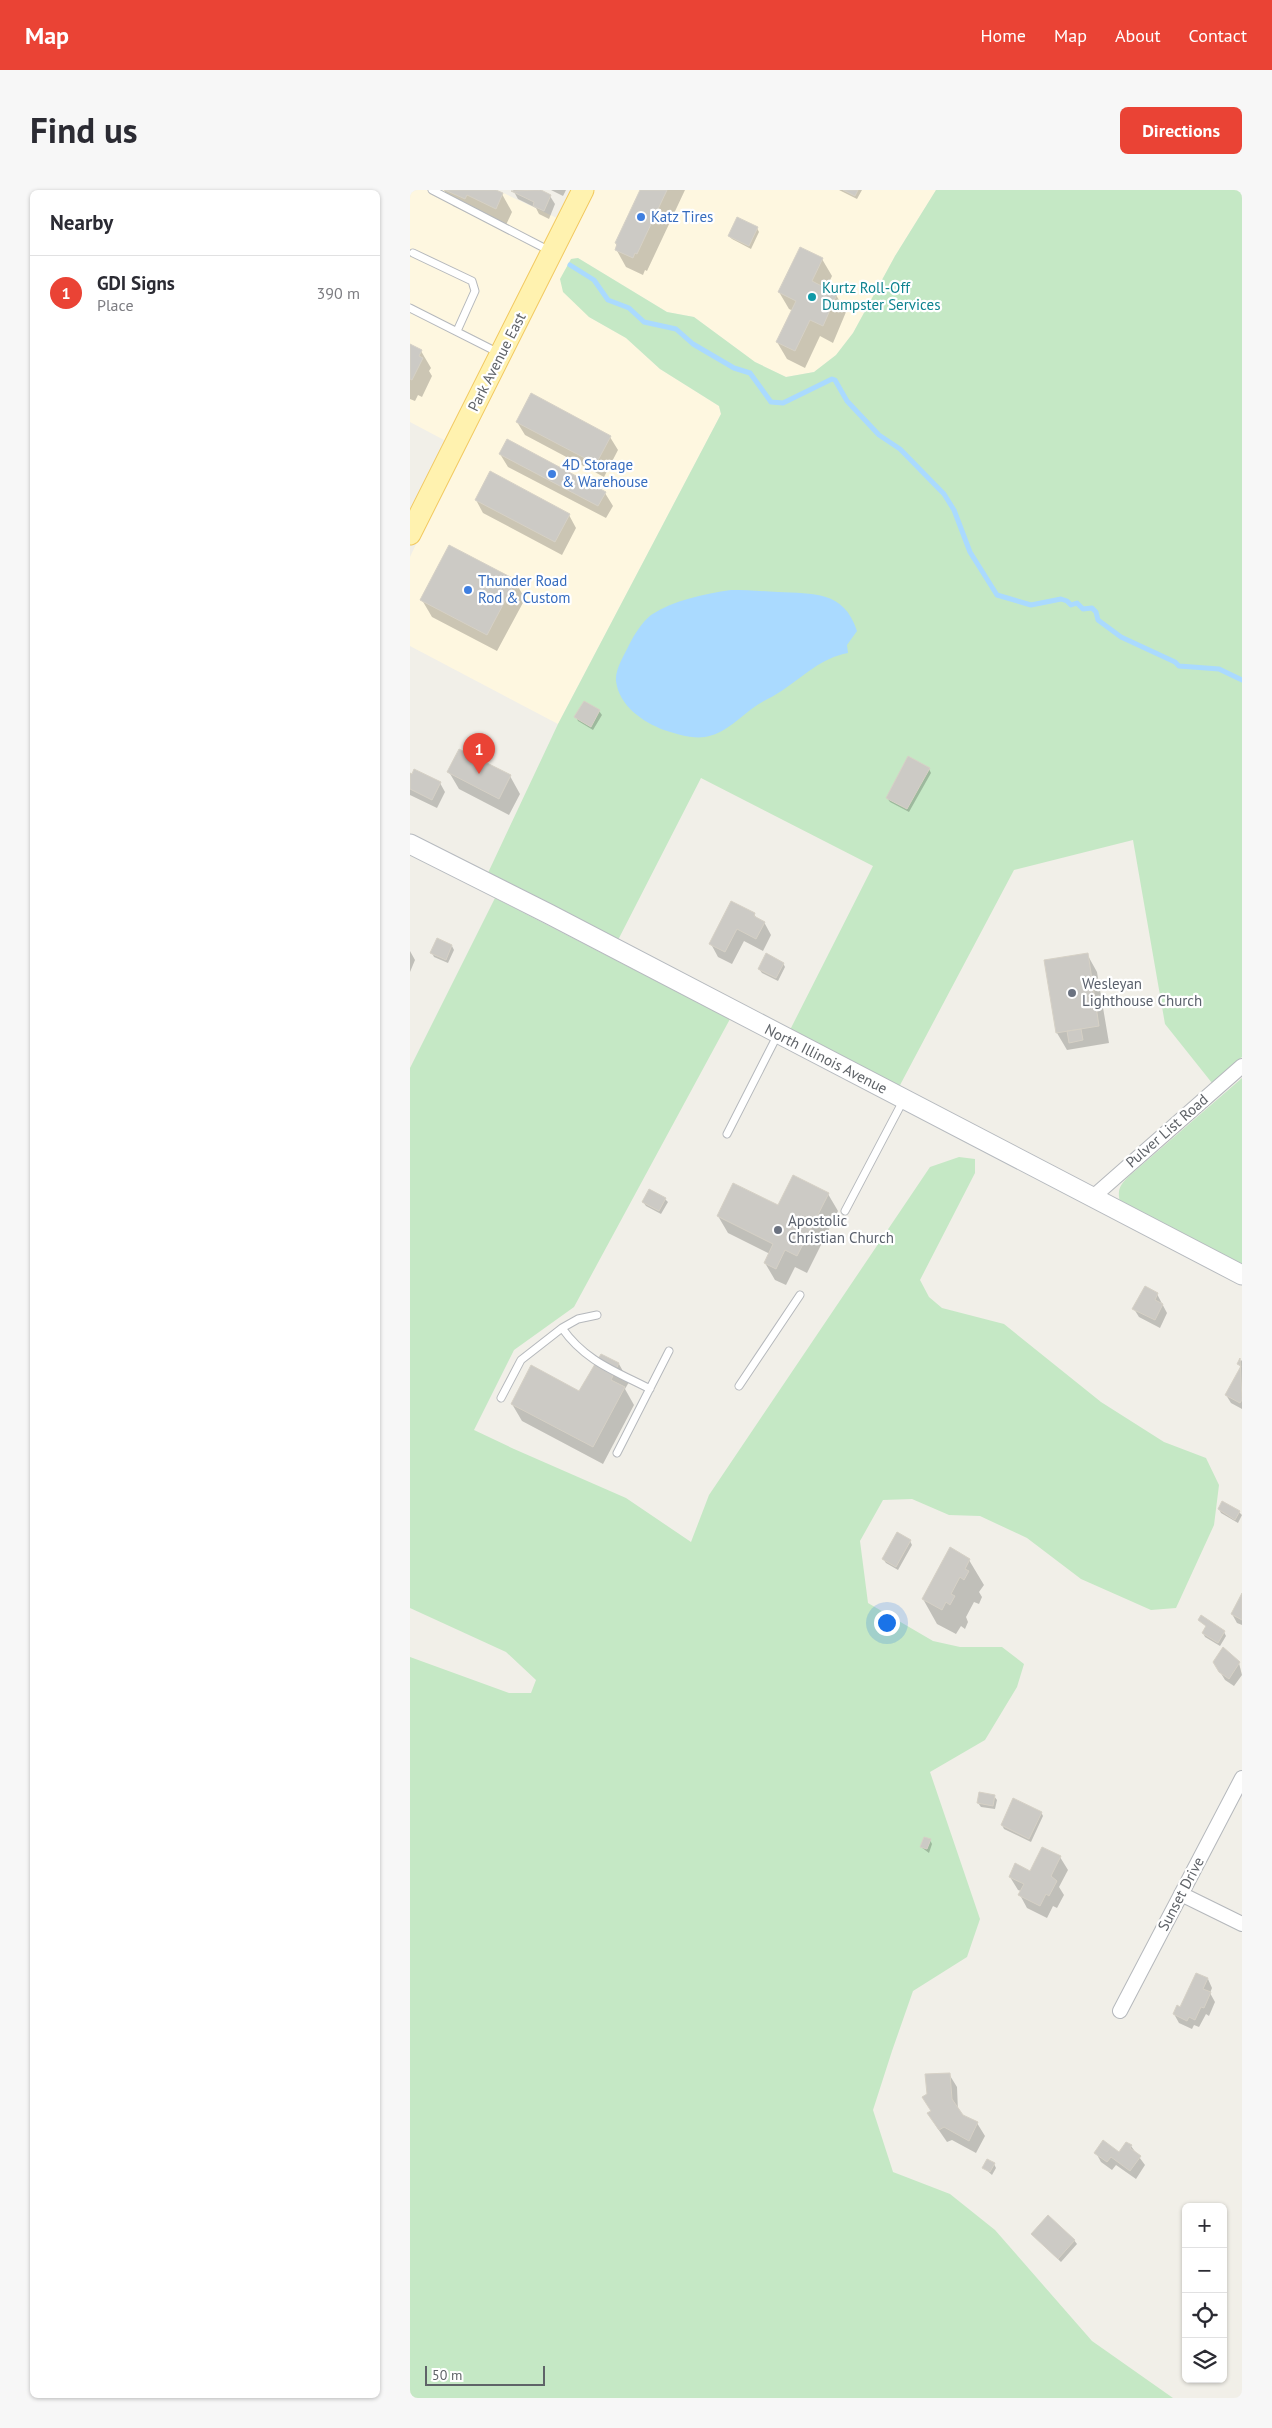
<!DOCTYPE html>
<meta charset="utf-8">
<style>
body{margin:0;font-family:"PT Sans",sans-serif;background:#f7f7f7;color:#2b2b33}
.controls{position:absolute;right:15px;bottom:15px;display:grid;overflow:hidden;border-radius:8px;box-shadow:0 1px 4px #0004}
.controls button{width:45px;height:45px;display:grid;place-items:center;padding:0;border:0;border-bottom:1px solid #e1e1e2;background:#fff;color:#2b2b33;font:25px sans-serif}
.scale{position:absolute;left:15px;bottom:12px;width:120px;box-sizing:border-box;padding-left:5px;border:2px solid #5f6368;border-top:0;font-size:14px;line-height:18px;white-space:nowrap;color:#5f6368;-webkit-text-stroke:4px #fff;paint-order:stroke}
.you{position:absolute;left:476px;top:1432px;width:18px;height:18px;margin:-12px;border:4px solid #fff;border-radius:50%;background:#1a73e8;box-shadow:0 0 0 8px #1a73e833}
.badge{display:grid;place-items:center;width:32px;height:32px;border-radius:50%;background:#ea4335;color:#fff;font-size:16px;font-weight:700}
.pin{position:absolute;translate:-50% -41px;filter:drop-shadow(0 1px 2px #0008)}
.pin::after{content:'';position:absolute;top:26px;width:18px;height:15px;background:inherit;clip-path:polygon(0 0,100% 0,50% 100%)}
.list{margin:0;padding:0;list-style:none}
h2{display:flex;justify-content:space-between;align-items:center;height:65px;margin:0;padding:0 20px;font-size:21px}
h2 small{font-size:16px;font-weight:400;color:#7c7c81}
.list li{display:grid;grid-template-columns:32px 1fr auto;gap:15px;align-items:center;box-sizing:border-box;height:75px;padding:0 20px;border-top:1px solid #e1e1e2}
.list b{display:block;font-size:19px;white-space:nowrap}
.list p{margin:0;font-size:16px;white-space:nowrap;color:#7c7c81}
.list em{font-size:16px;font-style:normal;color:#7c7c81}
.icon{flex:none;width:28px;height:28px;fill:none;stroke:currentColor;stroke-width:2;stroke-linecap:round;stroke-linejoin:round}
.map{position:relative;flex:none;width:832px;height:2208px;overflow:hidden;border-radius:8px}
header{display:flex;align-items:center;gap:30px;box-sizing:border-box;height:70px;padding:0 25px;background:#ea4335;color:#fff}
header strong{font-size:24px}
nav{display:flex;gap:28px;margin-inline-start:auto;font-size:18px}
.intro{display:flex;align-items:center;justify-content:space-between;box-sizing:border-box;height:120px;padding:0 30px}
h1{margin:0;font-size:35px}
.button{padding:12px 22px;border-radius:8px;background:#ea4335;color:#fff;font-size:18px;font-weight:700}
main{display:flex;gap:30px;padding:0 30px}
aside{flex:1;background:#fff;border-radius:8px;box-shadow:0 1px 4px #0004}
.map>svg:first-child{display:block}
.commercial{fill:#fef7e0}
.green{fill:#c5e8c5}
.water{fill:#aadaff}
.shadow{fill:#0003}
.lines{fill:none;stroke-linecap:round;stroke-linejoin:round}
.stream{stroke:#aadaff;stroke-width:5}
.building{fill:#cccac5;stroke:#d6d1c6}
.lane-casing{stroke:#b5b8bc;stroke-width:9}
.street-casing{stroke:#b5b8bc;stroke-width:16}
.secondary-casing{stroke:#b6babf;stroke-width:21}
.primary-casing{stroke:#f2c960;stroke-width:23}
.lane{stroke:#fff;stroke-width:7}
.street{stroke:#fff;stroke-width:14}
.secondary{stroke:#fff;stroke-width:19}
.primary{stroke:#fff2af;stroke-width:21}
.shop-dot{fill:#3f7fe0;stroke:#fff;stroke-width:2}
.culture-dot{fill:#0f9aa8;stroke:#fff;stroke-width:2}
.worship-dot{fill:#6b7280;stroke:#fff;stroke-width:2}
.labels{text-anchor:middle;stroke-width:4.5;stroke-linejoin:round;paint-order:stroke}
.shop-label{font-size:15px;fill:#366cbe;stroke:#fff;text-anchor:start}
.culture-label{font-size:15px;fill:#0d838f;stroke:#fff;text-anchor:start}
.street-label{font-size:15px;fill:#5f6368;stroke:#fff}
.worship-label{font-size:15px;fill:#5b616d;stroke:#fff;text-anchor:start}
</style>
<header>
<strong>Map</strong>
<nav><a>Home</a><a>Map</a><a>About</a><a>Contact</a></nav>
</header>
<div class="intro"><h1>Find us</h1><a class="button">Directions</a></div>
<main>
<aside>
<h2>Nearby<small></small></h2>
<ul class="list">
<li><span class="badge">1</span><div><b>GDI Signs</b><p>Place</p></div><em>390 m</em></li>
</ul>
</aside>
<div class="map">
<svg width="832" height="2208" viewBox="0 0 832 2208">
<rect width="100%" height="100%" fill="#f1efe8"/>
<!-- commercial -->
<path class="commercial" d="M0,0H87L164,36L182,0H526L485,66L443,143L426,165L404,182L376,187L345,172L284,127L257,122L168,68L161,69L179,127L216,148L250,179L309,216L311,224L148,534L0,456V367L51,259L0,232Z"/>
<!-- green -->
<path class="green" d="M526,0H832V867L802,893L755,834L723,650L604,680L489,897L380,840L463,676L291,588L207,752L77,685L148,534L311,224L309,216L250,179L216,148L179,127L153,102L150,89L161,69L168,68L257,122L284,127L345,172L376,187L404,182L426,165L443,143L485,66Z
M85,708L320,829L164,1117L104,1160L64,1240L104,1259L216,1308L281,1352L299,1305L520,977L549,967L565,969V983L510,1090L519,1107L532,1118L594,1134L691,1212L754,1252L796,1268L809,1295L804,1335L766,1418L741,1420L671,1389L617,1348L570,1326L539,1325L502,1309L473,1310L450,1351L458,1413L523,1451L550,1457H592L614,1474L607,1497L575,1550L520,1582L570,1729L557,1767L503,1801L482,1861L463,1920L483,1982L540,2004L585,2040L682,2151L763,2208H0V1467L99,1503H121L126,1490L96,1462L0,1418V878Z
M832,888V1076L710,1012C707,1000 710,995 718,987Z"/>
<!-- water -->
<path class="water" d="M321,400C337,400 352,401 368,402C403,404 434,400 447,441L437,455L438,463C411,468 394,486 373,500C363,507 352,511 343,518C328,529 314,544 295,547C282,549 266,544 254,540C233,532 209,516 206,491C205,479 214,466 219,455C224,445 232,432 241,425C264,410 294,404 321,400Z"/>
<!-- shadow -->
<path class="shadow" d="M34,0H83L92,4L102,22L96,35L65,26L43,16Z
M103,0H127L140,6L145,14L139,29L129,24L126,18L108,9Z
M141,0H156L153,6Z
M231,0H275L237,81L235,80L233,85L216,77L206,59V53Z
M429,0H452L447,9Z
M347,38L349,42L341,59L322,49L319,46Z
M412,69L422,86L416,99L426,105L436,122L423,153L410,146L395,178L377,169L367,152L383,121L379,119L369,102Z
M0,155L11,161L21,178L19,181L22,186L12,207L8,205L5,211L0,209Z
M107,232L200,247L208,260L194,287L115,245Z
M90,264L195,303L203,316L196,328L98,277Z
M66,310L159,325L166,338L152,365L73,323Z
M105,391L115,409L87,461L22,427L12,410Z
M189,521L192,525L183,540L168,531L166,527Z
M519,579L521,583L499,622L480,612L477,608Z
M39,582L100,586L110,604L99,625L49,599Z
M0,585L30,593L35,602L27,618L0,605Z
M344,724L347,729L354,732L361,745L353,761L334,751L322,774L308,767L301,754Z
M42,756L44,760L38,773L24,767L22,763Z
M0,761L5,770L0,782Z
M677,764L687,782L699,853L657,860L647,843Z
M373,773L375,777L368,791L352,783L349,779Z
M418,1004L428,1021L397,1083L385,1077L376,1095L365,1090L355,1073L360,1064L318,1043L308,1026L369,1017Z
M255,1009L258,1012L251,1024L236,1016L233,1012Z
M747,1104L757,1123L750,1138L729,1127L724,1119Z
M192,1165L209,1174L219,1192L215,1199L224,1215L193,1274L112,1231L102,1214L169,1202Z
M831,1170L832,1171V1219L821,1213L816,1205L831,1178L829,1174Z
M809,1319L829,1322L832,1325L828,1333L811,1323Z
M500,1351L502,1355L488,1380L476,1373L473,1369Z
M559,1370L574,1395L569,1402L572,1407L569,1414L564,1412L556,1427L558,1432L555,1439L551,1436L546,1444L527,1434L513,1409Z
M832,1406V1435L827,1433L822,1424Z
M789,1430L814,1442L816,1446L810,1456L795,1447L793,1443L797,1437Z
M804,1472L829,1473L832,1485L824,1496L815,1490Z
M584,1606L587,1610L585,1619L571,1617L568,1613Z
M631,1622L633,1626L621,1652L594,1639L592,1635Z
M520,1650L522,1654L519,1663L511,1657Z
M650,1667L658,1680L649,1697L654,1705L647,1718L643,1716L637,1728L617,1718L610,1705L611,1701L608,1700L600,1687L621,1682Z
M787,1784L798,1789L802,1798L800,1803L805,1812L799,1826L796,1824L789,1837L784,1835L782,1839L769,1833L764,1824L771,1818Z
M539,1884L547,1897L548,1921L552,1926L567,1933L575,1946L566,1963L542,1950L537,1952L526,1936L521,1922Z
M721,1956L735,1975L726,1989L706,1975L702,1980L691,1972L686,1963L710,1964Z
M584,1974L586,1978L582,1985L574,1978Z
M622,2044L664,2050L667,2054L651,2072Z"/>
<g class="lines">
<!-- stream -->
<path class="stream" d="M160,75L184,90L198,110L219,118L234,132L266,139L283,154L324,178L340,183L361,212L373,213L422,189L425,190L437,211L469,245L490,259L534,304L544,320L560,362L587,405L621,415L651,409L657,411L661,415L667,413L673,419L682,418L686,422L688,430L711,447L765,472L769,476L809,479L832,490"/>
</g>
<!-- building -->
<path class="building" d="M35,0H86L93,3L86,19L57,5L55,9Z
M131,0L141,5L134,21L123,16L124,12L101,1Z
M230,0H257L227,64L225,63L223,68L205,60L207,54L205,53Z
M433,0H448L445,6Z
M327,27L348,37L339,56L318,46Z
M390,57L413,68L402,91L427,104L413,136L400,130L385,161L366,152L386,111L368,102Z
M0,154L12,160L9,166L13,168L2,190L0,189Z
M121,203L201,246L186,274L106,232Z
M97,249L196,302L188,316L89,264Z
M80,281L160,324L145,352L65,310Z
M39,355L106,390L77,445L10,410Z
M174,511L190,520L181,537L164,527Z
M49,559L101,585L89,609L37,582Z
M498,566L520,578L497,619L476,608Z
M4,579L31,592L22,610L0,599V583L2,584Z
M321,711L345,723L344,726L355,732L346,749L327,739L315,762L299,754Z
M27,748L42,755L36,770L20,763Z
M356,763L374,773L366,788L348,779Z
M678,763L689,836L646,843L634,770Z
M671,839L673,850L659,853L657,841Z
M383,985L419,1003L387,1066L375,1060L366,1079L354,1073L363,1054L307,1026L323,993L368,1015Z
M239,999L256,1008L249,1021L232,1012Z
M735,1096L748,1103L745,1110L753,1114L745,1130L722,1119Z
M191,1164L209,1173L201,1190L215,1197L183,1257L101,1214L121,1175L169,1201Z
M830,1168L832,1210L830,1213L815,1205L831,1176L827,1174Z
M812,1311L830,1321L825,1330L808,1319Z
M487,1342L501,1350L486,1377L472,1369Z
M540,1357L560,1369L555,1379L559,1381L554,1390L550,1387L541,1404L545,1406L540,1415L536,1412L532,1420L512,1409Z
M832,1403V1430L821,1424Z
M791,1425L815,1441L808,1453L792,1443L796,1436L788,1430Z
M813,1457L830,1472L819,1489L809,1482L803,1472Z
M569,1602L585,1605L583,1616L567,1613Z
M603,1608L632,1622L619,1649L591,1635Z
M514,1647L521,1649L517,1659L510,1657Z
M632,1657L651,1666L641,1686L647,1691L639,1706L636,1704L630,1716L608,1705L614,1694L599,1687L605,1673L620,1681Z
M786,1783L798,1788L793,1799L801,1802L794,1818L791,1817L785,1830L779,1827L777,1831L763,1824L767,1815L770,1817Z
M540,1883L542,1909L553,1925L568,1932L559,1951L534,1937L529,1940L517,1923L521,1921L512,1907L517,1904L515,1884Z
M693,1950L709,1962L716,1952L722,1955L720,1958L731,1966L720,1981L701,1967L697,1972L684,1963Z
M577,1969L585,1973L580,1982L572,1978Z
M638,2025L665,2050L648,2069L621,2044Z"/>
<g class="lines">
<defs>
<path id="lane" d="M22,0L140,61
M3,63L62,91L65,101L47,141
M0,118L89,163
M317,944L368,844
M435,1021L494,909
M152,1138C175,1171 205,1181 240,1199
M329,1196L390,1105
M91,1208L111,1170L152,1138L168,1129L187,1125
M207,1263L259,1161"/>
<path id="street" d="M683,1007L832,876
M771,1704L832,1734
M710,1821L832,1588"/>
<path id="secondary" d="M0,654L139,724L832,1085"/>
<path id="primary" d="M0,344L173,0"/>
</defs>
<!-- lane casing -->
<use href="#lane" class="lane-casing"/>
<!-- street casing -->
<use href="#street" class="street-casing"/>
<!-- secondary casing -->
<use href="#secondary" class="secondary-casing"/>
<!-- primary casing -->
<use href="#primary" class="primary-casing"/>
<!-- lane -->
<use href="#lane" class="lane"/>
<!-- street -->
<use href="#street" class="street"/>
<!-- secondary -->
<use href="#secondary" class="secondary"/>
<!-- primary -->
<use href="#primary" class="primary"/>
</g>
<!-- markers -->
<g class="shop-dot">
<circle cx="231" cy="27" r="5"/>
<circle cx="142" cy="284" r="5"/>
<circle cx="58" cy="400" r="5"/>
</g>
<circle class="culture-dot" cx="402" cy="107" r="5"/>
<g class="worship-dot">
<circle cx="662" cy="803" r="5"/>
<circle cx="368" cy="1040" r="5"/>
</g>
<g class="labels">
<!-- shop labels -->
<g class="shop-label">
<text x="241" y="32">Katz Tires</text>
<text x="152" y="280">4D Storage<tspan x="152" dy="17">&amp; Warehouse</tspan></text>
<text x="68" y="396">Thunder Road<tspan x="68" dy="17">Rod &amp; Custom</tspan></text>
</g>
<!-- culture labels -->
<g class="culture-label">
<text x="412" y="103">Kurtz Roll-Off<tspan x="412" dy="17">Dumpster Services</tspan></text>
</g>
<!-- street labels -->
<g class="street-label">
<text transform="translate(87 172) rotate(-63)" y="5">Park Avenue East</text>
<text transform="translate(416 869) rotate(27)" y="5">North Illinois Avenue</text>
<text transform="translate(757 941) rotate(-41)" y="5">Pulver List Road</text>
<text transform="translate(771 1704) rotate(-62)" y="5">Sunset Drive</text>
</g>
<!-- worship labels -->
<g class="worship-label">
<text x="672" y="799">Wesleyan<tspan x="672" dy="17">Lighthouse Church</tspan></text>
<text x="378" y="1036">Apostolic<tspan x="378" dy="17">Christian Church</tspan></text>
</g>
</g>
</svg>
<div class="controls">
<button>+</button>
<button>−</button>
<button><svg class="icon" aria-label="locate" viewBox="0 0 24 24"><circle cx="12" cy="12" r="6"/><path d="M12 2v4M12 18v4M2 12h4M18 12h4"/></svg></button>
<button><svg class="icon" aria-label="layers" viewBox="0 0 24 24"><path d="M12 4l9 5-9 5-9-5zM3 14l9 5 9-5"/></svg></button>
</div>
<div class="scale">50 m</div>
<div class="you"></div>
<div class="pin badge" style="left:69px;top:584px">1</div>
</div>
</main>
